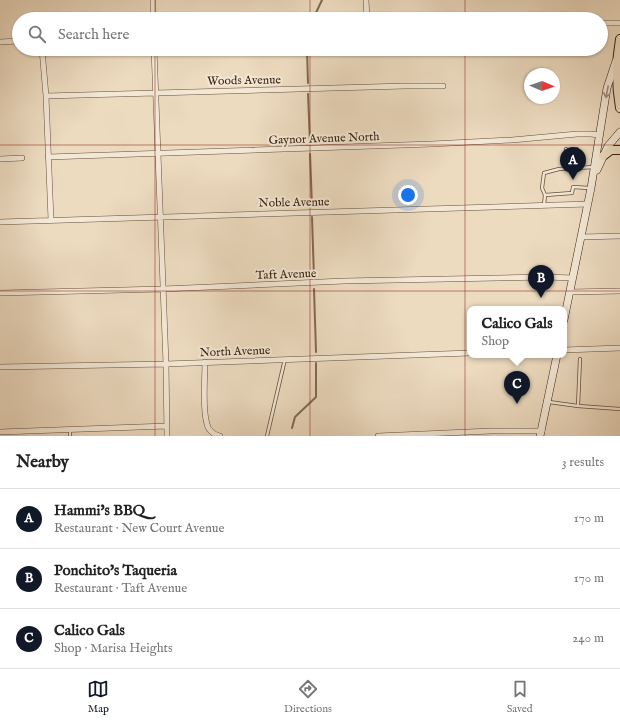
<!DOCTYPE html>
<meta charset="utf-8">
<style>
body{margin:0;font-family:"IM FELL English",serif;background:#f6f6f6;color:#222}
.compass{position:absolute;left:524px;top:68px;width:36px;height:36px;border-radius:50%;background:#fff;box-shadow:0 1px 3px #0004;rotate:92deg}
.you{position:absolute;left:408px;top:195px;width:14px;height:14px;margin:-10px;border:3px solid #fff;border-radius:50%;background:#1a73e8;box-shadow:0 0 0 6px #1a73e833}
.badge{display:grid;place-items:center;width:26px;height:26px;border-radius:50%;background:#111827;color:#fff;font-size:13px;font-weight:700}
.pin{position:absolute;translate:-50% -33px;filter:drop-shadow(0 1px 2px #0008)}
.pin::after{content:'';position:absolute;top:21px;width:14px;height:12px;background:inherit;clip-path:polygon(0 0,100% 0,50% 100%)}
.popup{position:absolute;left:467px;top:306px;width:100px;height:52px;box-sizing:border-box;display:grid;place-content:center;border-radius:8px;background:#fff;filter:drop-shadow(0 1px 3px #0005);font-size:13px;white-space:nowrap;color:#767676}
.popup b{font-size:15px;color:#222}
.popup::after{content:'';position:absolute;left:50%;top:100%;margin-left:-8px;border:8px solid transparent;border-top-color:#fff}
.list{margin:0;padding:0;list-style:none}
h2{display:flex;justify-content:space-between;align-items:center;height:52px;margin:0;padding:0 16px;font-size:17px}
h2 small{font-size:13px;font-weight:400;color:#767676}
.list li{display:grid;grid-template-columns:26px 1fr auto;gap:12px;align-items:center;box-sizing:border-box;height:60px;padding:0 16px;border-top:1px solid #e0e0e0}
.list b{display:block;font-size:15px;white-space:nowrap}
.list p{margin:0;font-size:13px;white-space:nowrap;color:#767676}
.list em{font-size:13px;font-style:normal;color:#767676}
.icon{flex:none;width:22px;height:22px;fill:none;stroke:currentColor;stroke-width:2;stroke-linecap:round;stroke-linejoin:round}
.map{position:relative;flex:none;width:620px;height:436px;overflow:hidden}
.search{position:absolute;background:#fff;box-shadow:0 1px 3px #0004;left:12px;right:12px;top:12px;height:44px;display:flex;align-items:center;gap:10px;box-sizing:border-box;padding:0 14px;border-radius:22px;color:#767676;font-size:15px}
.sheet{height:232px;background:#fff}
nav{display:flex;justify-content:space-around;align-items:center;box-sizing:border-box;height:56px;border-top:1px solid #e0e0e0;background:#fff;font-size:11px;color:#767676}
nav a{display:grid;justify-items:center;gap:2px}
nav .on{color:#111827}
.map>svg:first-child{display:block}
.lines{fill:none;stroke-linecap:round;stroke-linejoin:round}
.stream{stroke:#806953;stroke-width:2}
.service-casing{stroke:#664d39;stroke-width:4}
.minor-casing{stroke:#664d39;stroke-width:6}
.secondary-casing{stroke:#391e0c;stroke-width:8}
.primary-casing{stroke:#391e0c;stroke-width:10}
.service{stroke:#f3e8d6;stroke-width:2.5}
.minor{stroke:#f3e8d6;stroke-width:5}
.secondary{stroke:#f3e8d6;stroke-width:7}
.primary{stroke:#eddbc0;stroke-width:8}
.oneway{stroke:#9f8d7b}
.grid{fill:none;stroke:#8f2418;stroke-width:1;stroke-opacity:0.55}
.labels{text-anchor:middle;stroke-width:4;stroke-linejoin:round;paint-order:stroke}
.street-label{font-size:12px;fill:#391e0c;stroke:#f3e8d6}
</style>
<div class="map">
<svg width="620" height="436" viewBox="0 0 620 436">
<rect width="100%" height="100%" fill="#eddbc0"/>
<filter id="stains"><feTurbulence type="fractalNoise" baseFrequency=".005" numOctaves="4"/><feColorMatrix values="0 0 0 0 .2 0 0 0 0 .09 0 0 0 0 .02 0 0 0 .5 -.17"/></filter>
<radialGradient id="worn" r=".72"><stop offset=".6" stop-color="#630" stop-opacity="0"/><stop offset="1" stop-color="#630" stop-opacity=".3"/></radialGradient>
<g class="lines">
<!-- stream -->
<path class="stream" d="M313,19L322,0
M307,49L308,83
M308,94L310,143
M310,154L312,206
M312,217L314,278
M314,289L316,352
M292,428L295,417L316,397V363"/>
<defs>
<path id="service" d="M577,167V149
M565,168L566,149
M589,188L573,187L572,193L545,195L542,188L544,173L559,169L594,167
M544,205L545,195
M549,402L578,406L620,409
M578,406L580,359
M70,430V436
M267,436L285,359"/>
<path id="minor" d="M153,0V19
M366,0L367,19
M601,23H620
M0,42L19,41
M42,49L46,96L51,220
M154,49L166,364L167,436
M46,96L405,86H443
M48,157L432,144L512,140L577,134H591L599,135
M0,159L22,158
M0,222L588,204
M581,237L620,236
M570,292L620,291
M0,293L163,289L344,281L546,277L573,278
M564,350L620,348
M205,362C205,379 202,408 207,424C208,430 214,435 220,436
M0,367L166,364L470,353
M0,432L167,426
M378,436L491,431H542"/>
<path id="secondary" d="M597,170L608,146L620,132
M564,320L591,188L607,88L616,61
M540,436L557,355"/>
<path id="primary" d="M620,39C616,62 616,85 620,108
M603,156L611,150H620"/>
</defs>
<!-- service casing -->
<use href="#service" class="service-casing"/>
<!-- minor casing -->
<use href="#minor" class="minor-casing"/>
<!-- secondary casing -->
<use href="#secondary" class="secondary-casing"/>
<!-- primary casing -->
<use href="#primary" class="primary-casing"/>
<!-- service -->
<use href="#service" class="service"/>
<!-- minor -->
<use href="#minor" class="minor"/>
<!-- secondary -->
<use href="#secondary" class="secondary"/>
<!-- primary -->
<use href="#primary" class="primary"/>
</g>
<!-- one-way arrows -->
<defs><path id="oneway-shaft" d="M-6 0H5M1.5-3L5.5 0L1.5 3" fill="none" stroke-width="1.6" stroke-linecap="round" stroke-linejoin="round"/></defs>
<use class="oneway" href="#oneway-shaft" transform="translate(607 92) rotate(101)"/>
<!-- grid -->
<path class="grid" d="M155,0V19M310,0V19M465,0V19M155,49V436M310,49V436M465,49V436M0,145H620M0,291H620"/>
<g class="labels">
<!-- street labels -->
<g class="street-label">
<text transform="translate(244 80) rotate(-1)" y="4">Woods Avenue</text>
<text transform="translate(324 138) rotate(-2)" y="4">Gaynor Avenue North</text>
<text transform="translate(294 202) rotate(-1)" y="4">Noble Avenue</text>
<text transform="translate(286 274) rotate(-2)" y="4">Taft Avenue</text>
<text transform="translate(235 351) rotate(-2)" y="4">North Avenue</text>
</g>
</g>
<rect width="100%" height="100%" filter="url(#stains)"/>
<rect width="100%" height="100%" fill="url(#worn)"/>
</svg>
<svg class="compass" viewBox="-18 -18 36 36"><path d="M0-13l5 13h-10z" fill="#e53935"/><path d="M0 13l5-13h-10z" fill="#767676"/></svg>
<div class="you"></div>
<div class="pin badge" style="left:573px;top:180px">A</div>
<div class="pin badge" style="left:541px;top:298px">B</div>
<div class="pin badge" style="left:517px;top:404px">C</div>
<div class="popup"><b>Calico Gals</b>Shop</div>
<div class="search"><svg class="icon" aria-label="search" viewBox="0 0 24 24"><circle cx="10" cy="10" r="6"/><path d="M15 15l6 6"/></svg>Search here</div>
</div>
<section class="sheet">
<h2>Nearby<small>3 results</small></h2>
<ul class="list">
<li><span class="badge">A</span><div><b>Hammi's BBQ</b><p>Restaurant · New Court Avenue</p></div><em>170 m</em></li>
<li><span class="badge">B</span><div><b>Ponchito's Taqueria</b><p>Restaurant · Taft Avenue</p></div><em>170 m</em></li>
<li><span class="badge">C</span><div><b>Calico Gals</b><p>Shop · Marisa Heights</p></div><em>240 m</em></li>
</ul>
</section>
<nav>
<a class="on"><svg class="icon" aria-label="map" viewBox="0 0 24 24"><path d="M3 6l6-2 6 2 6-2v14l-6 2-6-2-6 2zM9 4v14M15 6v14"/></svg>Map</a>
<a><svg class="icon" aria-label="directions" viewBox="0 0 24 24"><path d="M12 3l9 9-9 9-9-9zM9 14v-3h6M13 9l2 2-2 2"/></svg>Directions</a>
<a><svg class="icon" aria-label="saved" viewBox="0 0 24 24"><path d="M7 4h10v16l-5-4-5 4z"/></svg>Saved</a>
</nav>
